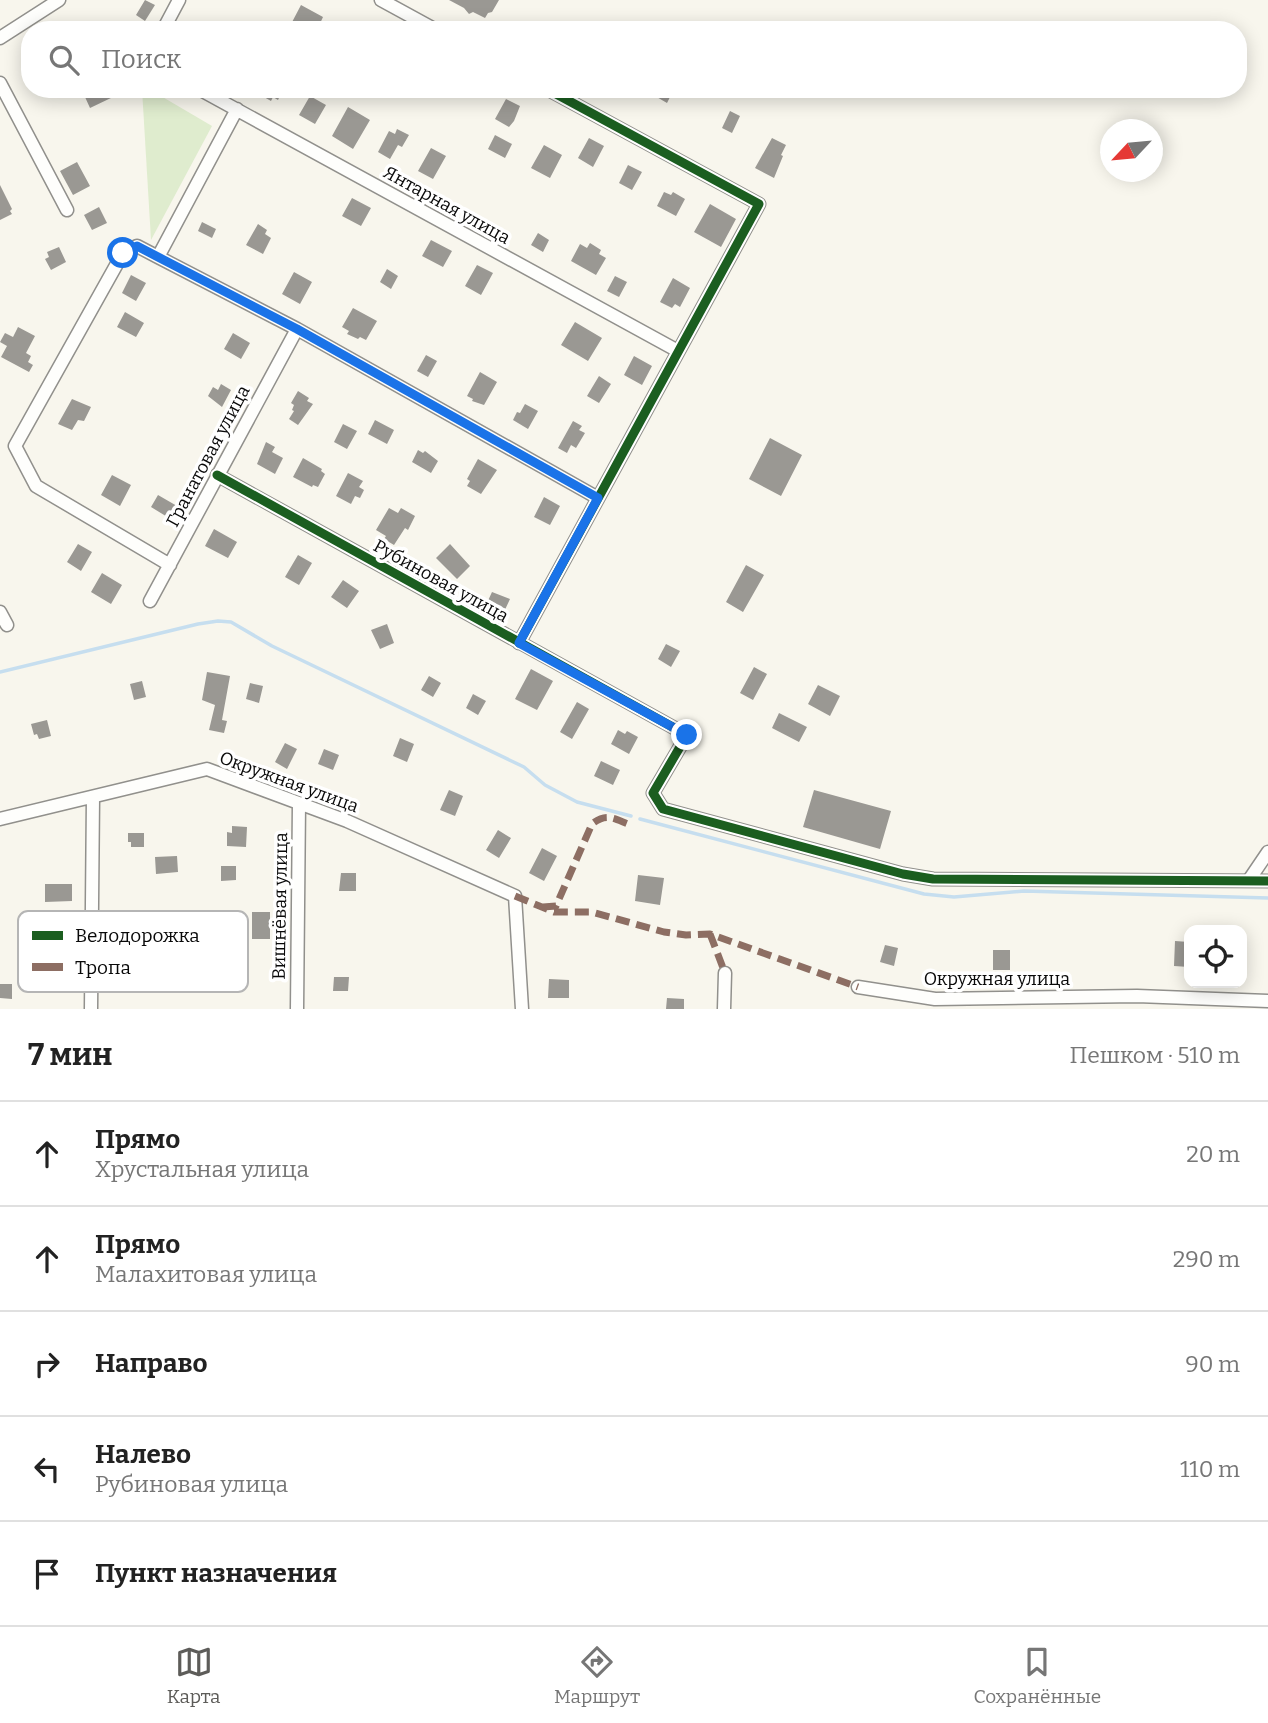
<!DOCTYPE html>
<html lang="ru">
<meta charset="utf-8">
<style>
body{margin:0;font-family:Bitter,serif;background:#f6f6f6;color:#222}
.controls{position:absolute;right:21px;bottom:21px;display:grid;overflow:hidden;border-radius:14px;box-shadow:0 4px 18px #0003}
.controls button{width:63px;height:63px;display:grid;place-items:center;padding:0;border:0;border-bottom:2px solid #e0e0e0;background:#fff;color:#222;font:35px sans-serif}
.compass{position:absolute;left:1100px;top:119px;width:63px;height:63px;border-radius:50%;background:#fff;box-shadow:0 4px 18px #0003;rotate:244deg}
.stop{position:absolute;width:21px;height:21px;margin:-16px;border:5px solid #1a73e8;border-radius:50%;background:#fff}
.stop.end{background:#1a73e8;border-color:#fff;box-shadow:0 2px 7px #0008}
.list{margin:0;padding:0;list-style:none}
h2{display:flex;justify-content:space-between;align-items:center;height:91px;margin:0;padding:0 28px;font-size:30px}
h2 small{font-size:23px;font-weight:400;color:#767676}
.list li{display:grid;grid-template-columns:46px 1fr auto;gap:21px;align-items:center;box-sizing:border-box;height:105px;padding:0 28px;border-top:2px solid #e0e0e0}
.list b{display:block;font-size:26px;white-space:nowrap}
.list p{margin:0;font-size:23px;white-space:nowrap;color:#767676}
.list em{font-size:23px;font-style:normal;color:#767676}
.icon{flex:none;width:38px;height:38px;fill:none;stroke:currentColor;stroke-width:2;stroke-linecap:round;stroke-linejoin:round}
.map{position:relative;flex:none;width:1268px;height:1009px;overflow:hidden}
.search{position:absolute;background:#fff;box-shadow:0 4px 18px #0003;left:21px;right:21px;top:21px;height:77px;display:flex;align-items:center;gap:18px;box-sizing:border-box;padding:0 24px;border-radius:28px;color:#767676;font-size:26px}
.sheet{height:616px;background:#fff}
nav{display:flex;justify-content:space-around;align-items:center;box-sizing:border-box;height:98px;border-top:2px solid #e0e0e0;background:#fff;font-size:19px;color:#767676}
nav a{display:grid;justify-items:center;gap:4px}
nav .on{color:#5d5c59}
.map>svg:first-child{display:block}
.green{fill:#dfecce}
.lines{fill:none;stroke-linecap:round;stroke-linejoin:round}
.stream{stroke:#c6deef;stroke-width:3.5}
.building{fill:#9a9893}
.minor-casing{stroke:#91908c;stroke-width:15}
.minor{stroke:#fefefc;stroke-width:12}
.quiet{stroke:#8d6e63;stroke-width:7;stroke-dasharray:14 7;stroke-linecap:butt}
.cycleway-casing{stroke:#fff;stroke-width:13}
.cycleway{stroke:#1b5e20;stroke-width:9}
.route{stroke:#1a73e8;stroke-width:9}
.labels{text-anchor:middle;stroke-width:7;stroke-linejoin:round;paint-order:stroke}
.street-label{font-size:18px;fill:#090909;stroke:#fff}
.key{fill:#fff;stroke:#b5b5b5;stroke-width:2}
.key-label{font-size:19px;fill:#090909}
</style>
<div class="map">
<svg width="1268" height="1009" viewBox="0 0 1268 1009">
<rect width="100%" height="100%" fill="#f8f6ed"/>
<!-- green -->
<path class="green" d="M142,89H149L212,126L151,240Z"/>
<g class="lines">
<!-- stream -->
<path class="stream" d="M0,672L198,624L218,621L231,622L272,646L524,767L545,785L577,802L631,816
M640,819L924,894L954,897L1024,891L1268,898"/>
</g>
<!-- building -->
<path class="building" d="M145,0L155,5L145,21L136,15Z
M449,0H499L492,12L488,13L485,18L473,12L469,14L464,8Z
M301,5L323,17L317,30H296L290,26Z
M101,89H109L113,97L90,108L85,97Z
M250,89H283L278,100L273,97L271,101Z
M643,89H674L667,103Z
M310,96L326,105L315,124L299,115Z
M506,99L520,106L514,121L509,127L495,119Z
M348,107L370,120L353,149L332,136Z
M730,111L740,116L732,133L722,128Z
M397,129L409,135L402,147L398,145L390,159L378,152L389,131L395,134Z
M495,135L512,144L505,158L488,149Z
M589,138L604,146L593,167L578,158Z
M772,138L786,145L781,155L783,156L774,178L755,168Z
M544,145L562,155L550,178L531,168Z
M431,148L446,156L433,179L418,171Z
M77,162L90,186L73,195L60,171Z
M628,165L642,172L632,190L619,183Z
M0,185L12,209L10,211L12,214L0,220Z
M664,192L671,195L673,192L685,199L676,216L657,206Z
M352,198L371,208L361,226L342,216Z
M710,204L736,219L721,247L694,232Z
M99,207L107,223L92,230L84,215Z
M202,222L216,229L212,238L198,231Z
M258,224L267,230L265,234L271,238L263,254L246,245Z
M538,233L549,240L543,252L531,245Z
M431,240L452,251L443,267L422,256Z
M590,243L601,250L599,254L606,258L596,275L571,261L580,244L587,248Z
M59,247L66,262L51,270L45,259L49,257L47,252Z
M477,265L493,273L481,295L465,286Z
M387,269L398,276L391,289L380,282Z
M294,272L312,282L300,304L282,294Z
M131,275L146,283L136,301L122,293Z
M615,276L627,282L619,297L607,291Z
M673,278L690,288L680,307L675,304L672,308L660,302Z
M353,308L377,321L366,340L360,337L358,339L347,334L349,331L342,327Z
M125,312L144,323L136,337L117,327Z
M575,322L602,338L588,361L561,345Z
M18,327L35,336L26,353L31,356L28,362L33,365L29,372L1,357L7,346L0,342L5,333L13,337Z
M233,333L250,343L241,359L224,349Z
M426,355L437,361L428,377L417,371Z
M634,356L652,366L642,385L624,375Z
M480,372L497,382L484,405L472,401L473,399L467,396Z
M599,376L611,384L599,403L587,396Z
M221,384L231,390L222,407L208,396L213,387L218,390Z
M298,391L309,398L307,401L313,404L298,425L289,419L294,411L292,410L294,405L291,403Z
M72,399L91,407L84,421L78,420L72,430L58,424Z
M525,404L538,411L528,429L513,420L517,412L520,413Z
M375,420L394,430L387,444L368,434Z
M573,421L582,426L579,430L585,433L576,448L571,445L567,453L558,448Z
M343,424L357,431L347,449L334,442Z
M770,438L802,455L781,496L749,479Z
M266,442L275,447L272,452L283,458L275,474L257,464Z
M418,450L423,453L425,451L438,461L431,473L412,462Z
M303,458L322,469L321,471L325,474L318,487L313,485L312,487L293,477Z
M478,459L497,470L481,494L467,486L470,481L467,479Z
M348,473L363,481L359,487L364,490L360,498L355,496L351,504L336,496Z
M112,475L131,485L120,506L101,495Z
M158,495L177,506L169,518L151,507Z
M544,497L560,506L550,525L534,517Z
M389,508L398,513L401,508L415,516L408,530L405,528L394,545L384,539L386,536L376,530Z
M214,529L237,542L228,558L205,546Z
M78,544L92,552L81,571L67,562Z
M450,544L470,566L457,579L436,558Z
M298,555L312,563L299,585L285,577Z
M746,565L764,575L743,612L726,602Z
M102,573L122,585L111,604L91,592Z
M343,580L359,591L347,608L331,597Z
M492,592L510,599L503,614L486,605Z
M387,624L394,643L380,649L371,630Z
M666,644L680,651L671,667L658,659Z
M754,667L767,674L753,700L740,693Z
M531,669L553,681L537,710L515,699Z
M207,672L230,676L222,720L227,721L224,733L209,730L215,705L202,700Z
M429,676L441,683L433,697L421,690Z
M142,681L146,697L134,700L130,684Z
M250,683L263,686L259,703L246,699Z
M818,685L840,696L830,716L808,704Z
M473,694L486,701L478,715L466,708Z
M577,702L589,709L572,739L560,732Z
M779,713L807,727L799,742L772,728Z
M47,720L51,736L39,739L37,734L34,735L31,724Z
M618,730L625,734L627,731L638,737L629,754L611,744Z
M400,738L414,744L407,762L393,756Z
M285,743L297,749L287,769L275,762Z
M324,749L339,755L333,770L318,764Z
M601,761L620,770L613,785L594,776Z
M449,790L463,796L455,816L440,810Z
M814,790L891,811L880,849L803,827Z
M232,826L247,827L246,847L227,846V832L232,833Z
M498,830L511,838L499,858L486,850Z
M128,833H144V847H131V842H128Z
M542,848L557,856L544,881L529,873Z
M177,856L178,872L156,874L155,857Z
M221,866H236V880L221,881Z
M341,873H356V891H339Z
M638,875L664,878L660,905L635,901Z
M45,884H72V901L45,902Z
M252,912H270V939H252Z
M1175,941L1189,942V967L1174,966Z
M885,945L898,948L894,966L880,962Z
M993,950H1010V970H993Z
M334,977H349L348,991H333Z
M549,979L569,980V998H548Z
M0,984H12V999L0,998Z
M667,998L684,999V1009H666Z"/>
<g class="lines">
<defs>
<path id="minor" d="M381,0L436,30
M163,30L179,0
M0,38L59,0
M0,83L67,210
M199,89L678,351
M158,257L297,329L598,498
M217,475L687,735L653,793L663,809L903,874L933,879L1268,881
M170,565L36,486L15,446L123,253L137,246L158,257L237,109
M150,601L297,329
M0,612L7,625
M519,643L759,204L547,89
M0,819L207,769L347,821L515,896L522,1009
M1249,880L1268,852
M858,987L935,999L1137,996L1268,1001
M91,1009L93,797
M297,1009L299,803
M724,1009L725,973"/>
</defs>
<!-- minor casing -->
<use href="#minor" class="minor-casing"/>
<!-- minor -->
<use href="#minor" class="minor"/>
<!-- quiet -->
<path class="quiet" d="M515,896L554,912H592L664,932L686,935L710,934L858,987
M543,907L556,906L592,824C607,812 614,819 631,825
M710,934L725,973"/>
<defs>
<path id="cycleway" d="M217,475L687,735L653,793L663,809L903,874L933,879L1268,881
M519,643L759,204L547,89"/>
</defs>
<!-- cycleway casing -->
<use href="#cycleway" class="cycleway-casing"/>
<!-- cycleway -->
<use href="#cycleway" class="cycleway"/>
</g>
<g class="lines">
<!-- route -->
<path class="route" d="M123,253L137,246L158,257L297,329L598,498L519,643L687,735"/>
</g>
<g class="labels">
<!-- street labels -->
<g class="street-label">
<text transform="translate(447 205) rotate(29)" y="6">Янтарная улица</text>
<text transform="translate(208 456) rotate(-62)" y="6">Гранатовая улица</text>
<text transform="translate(441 581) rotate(29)" y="6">Рубиновая улица</text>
<text transform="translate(289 782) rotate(20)" y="6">Окружная улица</text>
<text transform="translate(280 906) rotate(-89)" y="6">Вишнёвая улица</text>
<text x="997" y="985">Окружная улица</text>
</g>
</g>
<!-- legend -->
<rect x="18" y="911" width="230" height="81" rx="10" class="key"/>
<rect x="32" y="931" width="31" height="9" fill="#1b5e20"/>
<rect x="32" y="963" width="31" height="8" fill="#8d6e63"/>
<g class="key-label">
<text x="75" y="942">Велодорожка</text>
<text x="75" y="974">Тропа</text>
</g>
</svg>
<div class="controls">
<button><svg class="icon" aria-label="locate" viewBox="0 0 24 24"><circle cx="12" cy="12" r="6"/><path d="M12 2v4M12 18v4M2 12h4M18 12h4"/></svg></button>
</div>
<svg class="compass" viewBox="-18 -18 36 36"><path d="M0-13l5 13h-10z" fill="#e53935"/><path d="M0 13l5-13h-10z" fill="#767676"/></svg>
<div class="stop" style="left:123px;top:253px"></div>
<div class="stop end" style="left:687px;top:735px"></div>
<div class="search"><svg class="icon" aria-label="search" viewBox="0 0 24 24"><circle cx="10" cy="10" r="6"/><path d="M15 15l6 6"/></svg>Поиск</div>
</div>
<section class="sheet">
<h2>7 мин<small>Пешком · 510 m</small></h2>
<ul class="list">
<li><svg class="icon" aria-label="ahead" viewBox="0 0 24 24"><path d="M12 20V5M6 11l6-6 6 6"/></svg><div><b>Прямо</b><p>Хрустальная улица</p></div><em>20 m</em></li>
<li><svg class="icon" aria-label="ahead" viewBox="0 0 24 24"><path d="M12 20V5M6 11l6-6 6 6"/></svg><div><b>Прямо</b><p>Малахитовая улица</p></div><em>290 m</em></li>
<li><svg class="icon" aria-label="right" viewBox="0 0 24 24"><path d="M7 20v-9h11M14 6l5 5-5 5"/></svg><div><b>Направо</b></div><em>90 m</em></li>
<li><svg class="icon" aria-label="left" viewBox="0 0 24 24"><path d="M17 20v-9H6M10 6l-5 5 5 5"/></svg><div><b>Налево</b><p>Рубиновая улица</p></div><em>110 m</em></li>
<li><svg class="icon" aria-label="arrive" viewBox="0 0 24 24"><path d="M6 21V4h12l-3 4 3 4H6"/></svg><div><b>Пункт назначения</b></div></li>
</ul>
</section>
<nav>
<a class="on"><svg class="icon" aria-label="map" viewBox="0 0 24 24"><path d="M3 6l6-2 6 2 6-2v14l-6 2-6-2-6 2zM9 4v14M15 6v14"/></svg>Карта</a>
<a><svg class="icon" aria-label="directions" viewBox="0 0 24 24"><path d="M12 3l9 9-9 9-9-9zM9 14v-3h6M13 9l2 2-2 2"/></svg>Маршрут</a>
<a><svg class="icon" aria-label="saved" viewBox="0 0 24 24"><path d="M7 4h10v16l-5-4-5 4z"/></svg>Сохранённые</a>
</nav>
